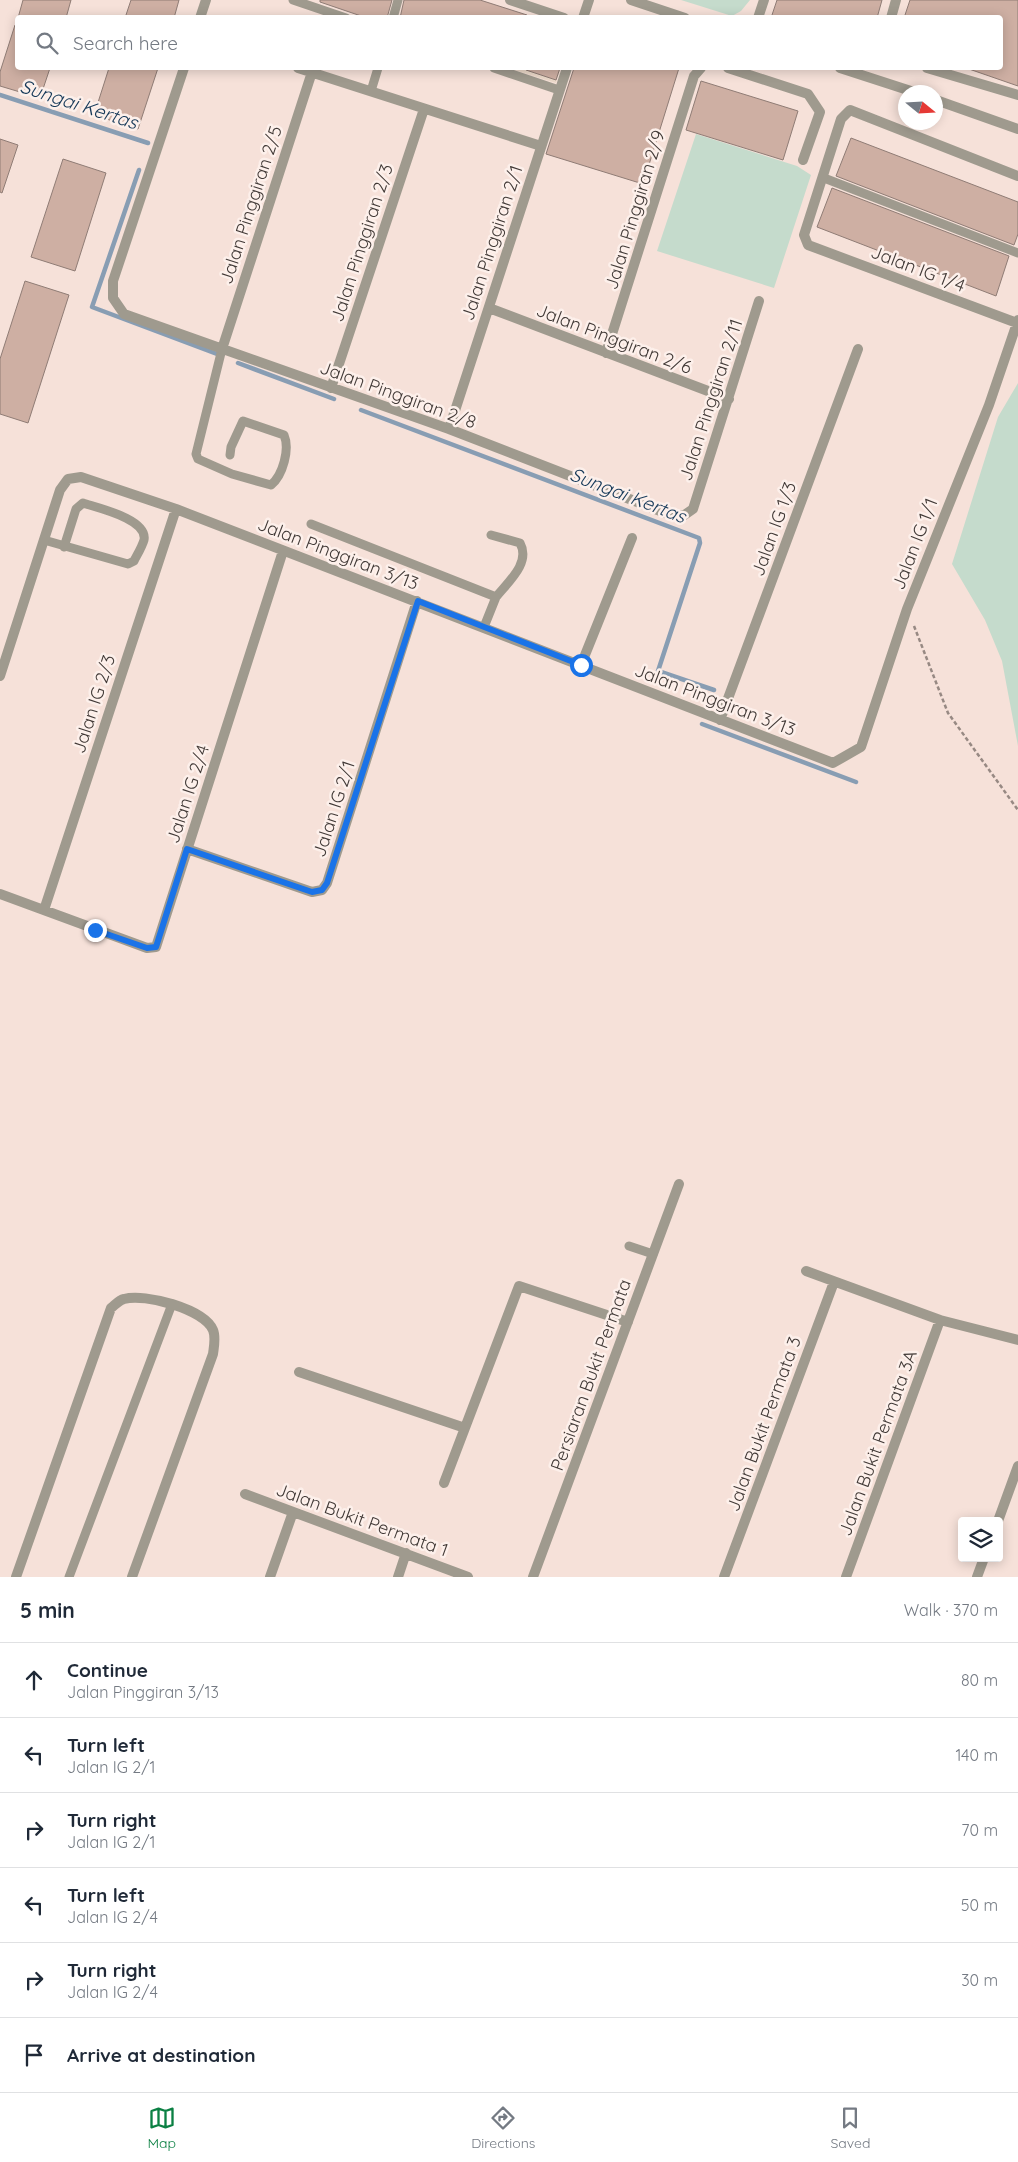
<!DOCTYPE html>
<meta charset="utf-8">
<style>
body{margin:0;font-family:Quicksand,sans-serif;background:#f2f2f3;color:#1f2937}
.controls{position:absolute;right:15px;bottom:15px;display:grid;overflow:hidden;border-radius:5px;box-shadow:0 2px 12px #0003}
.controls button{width:45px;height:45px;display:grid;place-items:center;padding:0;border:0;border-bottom:1px solid #e0e1e3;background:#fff;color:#1f2937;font:25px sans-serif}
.compass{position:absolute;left:898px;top:85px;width:45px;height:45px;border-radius:50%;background:#fff;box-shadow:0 2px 12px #0003;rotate:108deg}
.stop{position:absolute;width:15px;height:15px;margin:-11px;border:4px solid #1a73e8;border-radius:50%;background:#fff}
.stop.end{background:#1a73e8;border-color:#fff;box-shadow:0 1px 5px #0008}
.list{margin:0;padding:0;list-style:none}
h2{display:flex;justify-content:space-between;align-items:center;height:65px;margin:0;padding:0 20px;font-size:21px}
h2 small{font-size:16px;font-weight:400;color:#747a83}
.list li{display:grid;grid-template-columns:32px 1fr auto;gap:15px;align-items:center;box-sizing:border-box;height:75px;padding:0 20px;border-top:1px solid #e0e1e3}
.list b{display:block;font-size:19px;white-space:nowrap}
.list p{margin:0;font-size:16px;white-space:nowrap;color:#747a83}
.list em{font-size:16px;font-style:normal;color:#747a83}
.icon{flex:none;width:28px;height:28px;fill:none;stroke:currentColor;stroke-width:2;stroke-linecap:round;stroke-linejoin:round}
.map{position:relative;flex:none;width:1018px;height:1577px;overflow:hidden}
.search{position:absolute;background:#fff;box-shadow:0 2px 12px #0003;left:15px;right:15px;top:15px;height:55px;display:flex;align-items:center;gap:12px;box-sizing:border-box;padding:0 18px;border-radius:5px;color:#747a83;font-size:19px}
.sheet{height:515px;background:#fff}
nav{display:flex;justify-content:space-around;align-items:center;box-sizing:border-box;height:70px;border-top:1px solid #e0e1e3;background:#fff;font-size:14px;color:#747a83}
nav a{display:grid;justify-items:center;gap:2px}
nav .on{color:#0b8043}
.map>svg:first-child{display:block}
.commercial{fill:#ebd9c9}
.green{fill:#c5dbcc}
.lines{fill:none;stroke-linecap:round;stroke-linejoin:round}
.stream{stroke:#889db3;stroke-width:4.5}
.building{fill:#ceafa3;stroke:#8f7c75}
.path{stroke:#978983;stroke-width:2.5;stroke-dasharray:4 2.5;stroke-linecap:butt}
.service{stroke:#9f9a8e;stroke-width:9}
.minor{stroke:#9f9a8e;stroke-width:10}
.tertiary{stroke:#9f9a8e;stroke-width:10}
.route{stroke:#1a73e8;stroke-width:6}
.labels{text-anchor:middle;stroke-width:5;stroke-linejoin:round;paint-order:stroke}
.street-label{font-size:18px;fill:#413936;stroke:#fdf0eb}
.water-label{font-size:19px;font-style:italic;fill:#153858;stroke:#fdf0eb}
</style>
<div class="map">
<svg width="1018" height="1577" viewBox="0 0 1018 1577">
<rect width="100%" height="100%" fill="#f6e1d9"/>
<!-- commercial -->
<path class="commercial" d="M508,68H561L556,83Z"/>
<!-- green -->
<path class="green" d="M681,0H750L741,11L732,16Z
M696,134L797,166L811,175L774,288L657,251Z
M1018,383V746L1002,661L985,620L952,564L998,417Z"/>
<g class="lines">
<!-- stream -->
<path class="stream" d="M0,95L148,143
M139,170L92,307L217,354
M238,363L334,399
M361,410L699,538L700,543L658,671L714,690
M702,724L856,782"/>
</g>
<!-- building -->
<path class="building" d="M23,0H71L66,18H18Z
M131,0H179L174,18H125Z
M320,0H392L387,18H367L320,2Z
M404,0H480L527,15V18H400Z
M777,0H882L877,18H771Z
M910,0H1018V86L969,69V68H1000V18H904Z
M15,25L18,26V68H50L40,98L0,86V72Z
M109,68H158L138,129L94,115Z
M526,68H560L556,80L526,70Z
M574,68H679L643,184L546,154Z
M701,81L798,111L783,160L686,130Z
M851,138L1018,202V234L1014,245L836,176Z
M0,139L18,145L2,193L0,192Z
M63,159L106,173L75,271L31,257Z
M832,188L1009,256L996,296L817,227Z
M25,281L69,295L28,423L0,414V359Z"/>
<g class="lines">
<!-- path -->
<path class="path" d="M914,626L948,713L1018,810"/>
<!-- service -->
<path class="service" d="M293,0L346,18
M393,18L398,0
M494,68L559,90
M371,91L378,68
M824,178L1018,253
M222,349L196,454L198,459L232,474L271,485C283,475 290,449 284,435L243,421L231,447L230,455
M311,524L496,597C508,582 531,563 520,543L491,535
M44,540L128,564L134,561C137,555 142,547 144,540C148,519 98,508 83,503L76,509L64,547
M484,627L496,597
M629,1246L653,1254
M69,1577L172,1304"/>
<!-- minor -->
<path class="minor" d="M510,0L564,18
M200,18L206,0
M583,18L589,0
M758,18L764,0
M891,18L896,0
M184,68L113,281V298L124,314L449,429L668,514L683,516L693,509L759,301
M298,68L541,146
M728,68L808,94L820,112L803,160
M927,68L1018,95
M489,308L729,399
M1017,323L808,245L804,235L841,119L850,110L1018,176
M222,349L312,72
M606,353L694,76L701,68
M331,388L424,109
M449,429L567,68
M581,665L632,538
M0,676L60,490L68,479L81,477L176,509L833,763L861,747L907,609L989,405L1018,320
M720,720L858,349
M187,849L312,892L322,890L327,883L417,601
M0,894L147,948L156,947L283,551
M44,910L176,509
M806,1271L940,1320L1018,1340
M299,1372L465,1428
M444,1483L519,1286L628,1322
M245,1494L468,1577
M998,1521L1018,1466
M16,1577L111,1308C115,1305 119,1300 124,1299C145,1293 204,1309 213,1330C216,1337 214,1346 213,1354L132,1577
M270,1577L293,1512
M398,1577L406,1553
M533,1577L679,1184
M724,1577L834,1282
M846,1577L940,1320
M977,1577L984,1558"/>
<!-- tertiary -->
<path class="tertiary" d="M631,0L685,18
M840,68L914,92
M936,100L1018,129"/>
</g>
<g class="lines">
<!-- route -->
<path class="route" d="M95,930L147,948L156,947L187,849L312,892L322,890L327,883L418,601L581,665"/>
</g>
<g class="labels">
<!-- street labels -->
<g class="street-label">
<text transform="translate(251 205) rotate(-72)" y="6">Jalan Pinggiran 2/5</text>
<text transform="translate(635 210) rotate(-73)" y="6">Jalan Pinggiran 2/9</text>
<text transform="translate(362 243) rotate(-72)" y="6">Jalan Pinggiran 2/3</text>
<text transform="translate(492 243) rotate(-72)" y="6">Jalan Pinggiran 2/1</text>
<text transform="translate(918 269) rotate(21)" y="6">Jalan IG 1/4</text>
<text transform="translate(614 339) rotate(21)" y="6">Jalan Pinggiran 2/6</text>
<text transform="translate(398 395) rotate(20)" y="6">Jalan Pinggiran 2/8</text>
<text transform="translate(711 400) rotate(-72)" y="6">Jalan Pinggiran 2/11</text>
<text transform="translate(774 529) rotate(-70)" y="6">Jalan IG 1/3</text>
<text transform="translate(915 544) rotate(-69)" y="6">Jalan IG 1/1</text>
<text transform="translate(338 554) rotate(21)" y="6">Jalan Pinggiran 3/13</text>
<text transform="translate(715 700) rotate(21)" y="6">Jalan Pinggiran 3/13</text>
<text transform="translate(94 704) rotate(-72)" y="6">Jalan IG 2/3</text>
<text transform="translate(188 794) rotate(-72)" y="6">Jalan IG 2/4</text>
<text transform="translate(334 809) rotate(-72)" y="6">Jalan IG 2/1</text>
<text transform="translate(591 1375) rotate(-70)" y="6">Persiaran Bukit Permata</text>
<text transform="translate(764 1424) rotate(-70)" y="6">Jalan Bukit Permata 3</text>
<text transform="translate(878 1443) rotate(-70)" y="6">Jalan Bukit Permata 3A</text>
<text transform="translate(362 1520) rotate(20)" y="6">Jalan Bukit Permata 1</text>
</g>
<!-- water labels -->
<g class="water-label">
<text transform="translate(79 104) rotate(18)" y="7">Sungai Kertas</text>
<text transform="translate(628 495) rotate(21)" y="7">Sungai Kertas</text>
</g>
</g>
</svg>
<div class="controls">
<button><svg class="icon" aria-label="layers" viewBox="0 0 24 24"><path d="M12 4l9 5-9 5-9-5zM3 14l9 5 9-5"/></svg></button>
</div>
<svg class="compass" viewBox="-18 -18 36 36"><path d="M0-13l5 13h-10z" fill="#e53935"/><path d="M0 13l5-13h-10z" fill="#747a83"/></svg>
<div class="stop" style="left:581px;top:665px"></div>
<div class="stop end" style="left:95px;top:930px"></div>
<div class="search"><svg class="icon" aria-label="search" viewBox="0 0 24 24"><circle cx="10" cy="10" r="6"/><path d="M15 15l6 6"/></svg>Search here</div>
</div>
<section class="sheet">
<h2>5 min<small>Walk · 370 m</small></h2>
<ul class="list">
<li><svg class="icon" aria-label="ahead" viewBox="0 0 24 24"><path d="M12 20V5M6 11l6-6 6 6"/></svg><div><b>Continue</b><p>Jalan Pinggiran 3/13</p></div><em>80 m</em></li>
<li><svg class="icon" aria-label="left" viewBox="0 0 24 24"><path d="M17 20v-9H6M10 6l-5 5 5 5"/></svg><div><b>Turn left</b><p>Jalan IG 2/1</p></div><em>140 m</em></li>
<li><svg class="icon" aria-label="right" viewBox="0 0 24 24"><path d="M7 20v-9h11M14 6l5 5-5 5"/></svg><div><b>Turn right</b><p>Jalan IG 2/1</p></div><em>70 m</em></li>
<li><svg class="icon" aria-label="left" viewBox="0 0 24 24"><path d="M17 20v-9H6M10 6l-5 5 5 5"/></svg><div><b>Turn left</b><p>Jalan IG 2/4</p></div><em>50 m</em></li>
<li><svg class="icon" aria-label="right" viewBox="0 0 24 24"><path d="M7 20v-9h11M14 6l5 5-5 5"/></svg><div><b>Turn right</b><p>Jalan IG 2/4</p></div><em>30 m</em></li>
<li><svg class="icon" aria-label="arrive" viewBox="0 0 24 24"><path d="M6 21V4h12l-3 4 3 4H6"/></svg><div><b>Arrive at destination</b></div></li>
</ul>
</section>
<nav>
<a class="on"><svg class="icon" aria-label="map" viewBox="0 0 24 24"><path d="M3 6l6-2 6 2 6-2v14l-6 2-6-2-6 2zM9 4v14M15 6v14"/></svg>Map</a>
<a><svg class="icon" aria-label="directions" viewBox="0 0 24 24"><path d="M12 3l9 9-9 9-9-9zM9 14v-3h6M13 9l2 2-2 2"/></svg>Directions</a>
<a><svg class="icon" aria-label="saved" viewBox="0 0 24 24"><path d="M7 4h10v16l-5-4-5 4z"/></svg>Saved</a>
</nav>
